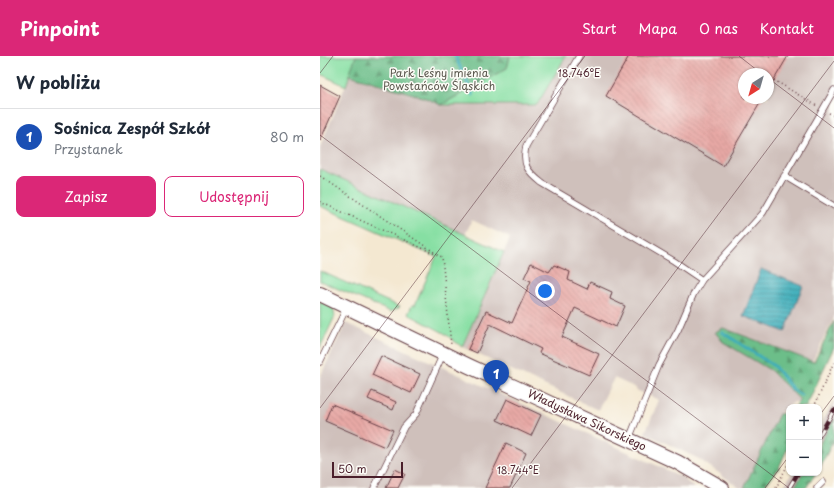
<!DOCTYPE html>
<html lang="pl">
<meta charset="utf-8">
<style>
body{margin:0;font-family:"Playpen Sans",sans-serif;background:#f6f6f7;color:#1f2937}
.controls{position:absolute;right:12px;bottom:12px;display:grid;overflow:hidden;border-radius:8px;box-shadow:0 1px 3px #0004}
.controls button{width:36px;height:36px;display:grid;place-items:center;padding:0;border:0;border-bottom:1px solid #e0e1e3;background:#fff;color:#1f2937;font:20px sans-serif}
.compass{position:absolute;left:418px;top:12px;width:36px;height:36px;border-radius:50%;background:#fff;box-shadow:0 1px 3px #0004;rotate:217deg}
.scale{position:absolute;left:12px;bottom:10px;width:71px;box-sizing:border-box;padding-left:4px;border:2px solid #4a1f2b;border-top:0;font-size:11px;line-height:14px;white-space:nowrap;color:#4a1f2b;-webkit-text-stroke:3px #fdfcf7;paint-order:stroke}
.you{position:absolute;left:225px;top:235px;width:14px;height:14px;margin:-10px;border:3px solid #fff;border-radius:50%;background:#1a73e8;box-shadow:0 0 0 6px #1a73e833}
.badge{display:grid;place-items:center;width:26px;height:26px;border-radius:50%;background:#db2777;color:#fff;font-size:13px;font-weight:700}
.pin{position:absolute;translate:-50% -33px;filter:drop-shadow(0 1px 2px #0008)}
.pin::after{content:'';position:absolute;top:21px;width:14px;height:12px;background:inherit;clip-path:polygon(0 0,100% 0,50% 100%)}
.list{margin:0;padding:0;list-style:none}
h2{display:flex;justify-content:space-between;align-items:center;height:52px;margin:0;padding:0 16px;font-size:17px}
h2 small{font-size:13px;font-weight:400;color:#747a83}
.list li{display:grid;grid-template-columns:26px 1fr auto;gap:12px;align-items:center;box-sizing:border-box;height:56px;padding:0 16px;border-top:1px solid #e0e1e3}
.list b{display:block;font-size:15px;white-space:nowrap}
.list p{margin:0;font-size:13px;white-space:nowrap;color:#747a83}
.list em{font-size:13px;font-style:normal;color:#747a83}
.actions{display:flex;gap:8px;padding:12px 16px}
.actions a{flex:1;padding:9px 0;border:1px solid #db2777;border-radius:8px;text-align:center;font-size:14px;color:#db2777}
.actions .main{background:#db2777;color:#fff}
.map{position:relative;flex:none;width:514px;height:432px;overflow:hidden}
header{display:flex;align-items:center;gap:24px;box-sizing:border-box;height:56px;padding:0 20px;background:#db2777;color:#fff}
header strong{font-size:19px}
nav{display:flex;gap:22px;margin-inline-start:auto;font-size:14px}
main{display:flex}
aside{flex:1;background:#fff}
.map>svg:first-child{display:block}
.industrial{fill:#cfc0bb;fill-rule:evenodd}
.green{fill:#86dfa3;stroke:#687f67}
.forest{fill:url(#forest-firs);stroke:#5b6e5a}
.water{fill:url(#water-rules);stroke:#446672}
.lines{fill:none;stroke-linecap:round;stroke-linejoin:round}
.stream{stroke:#3eadba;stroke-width:3}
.building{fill:url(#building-back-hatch)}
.service-casing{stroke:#643d44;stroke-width:7}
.tertiary-casing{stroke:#643d44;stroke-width:16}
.path{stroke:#643d44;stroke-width:1.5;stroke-dasharray:1 3;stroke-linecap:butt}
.service{stroke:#fff;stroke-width:5.5}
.tertiary{stroke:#fff;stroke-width:14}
.rail-casing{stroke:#4a1f2b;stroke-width:4.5}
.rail{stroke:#fdfcf7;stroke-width:3;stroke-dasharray:9;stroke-linecap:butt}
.ticks{fill:none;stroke:#4a1f2b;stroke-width:1;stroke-opacity:0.45}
.labels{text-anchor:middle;stroke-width:3;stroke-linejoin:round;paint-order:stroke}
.park-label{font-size:11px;fill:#5c594f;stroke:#fdfcf7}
.street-label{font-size:11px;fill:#4a1f2b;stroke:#fdfcf7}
.ticks-label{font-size:10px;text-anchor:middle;fill:#4a1f2b;stroke:#fdfcf7;stroke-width:3;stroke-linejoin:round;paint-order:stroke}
</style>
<header>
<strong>Pinpoint</strong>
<nav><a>Start</a><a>Mapa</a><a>O nas</a><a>Kontakt</a></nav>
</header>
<main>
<aside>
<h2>W pobliżu<small></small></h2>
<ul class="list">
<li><span class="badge" style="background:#1a4fb4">1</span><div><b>Sośnica Zespół Szkół</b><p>Przystanek</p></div><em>80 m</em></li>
</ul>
<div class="actions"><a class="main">Zapisz</a><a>Udostępnij</a></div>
</aside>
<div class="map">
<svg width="514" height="432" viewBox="0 0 514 432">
<defs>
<pattern id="forest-firs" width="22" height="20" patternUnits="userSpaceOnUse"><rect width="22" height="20" fill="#6cbe89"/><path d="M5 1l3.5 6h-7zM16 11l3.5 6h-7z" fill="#5b9a70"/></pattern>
<pattern id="water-rules" width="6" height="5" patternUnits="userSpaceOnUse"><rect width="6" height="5" fill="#3eadba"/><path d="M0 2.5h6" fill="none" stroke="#368c97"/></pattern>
<pattern id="building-back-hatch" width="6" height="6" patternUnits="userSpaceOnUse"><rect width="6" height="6" fill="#e8a9a6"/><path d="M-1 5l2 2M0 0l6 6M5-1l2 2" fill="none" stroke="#be8987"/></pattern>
</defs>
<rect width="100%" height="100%" fill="#fdfcf7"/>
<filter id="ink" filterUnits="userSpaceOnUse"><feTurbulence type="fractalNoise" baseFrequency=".025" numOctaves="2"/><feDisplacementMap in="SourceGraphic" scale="8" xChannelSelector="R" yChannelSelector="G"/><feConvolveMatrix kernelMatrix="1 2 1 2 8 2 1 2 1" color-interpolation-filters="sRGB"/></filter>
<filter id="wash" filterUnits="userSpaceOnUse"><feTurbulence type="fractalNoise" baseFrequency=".012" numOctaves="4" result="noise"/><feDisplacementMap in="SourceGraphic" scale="16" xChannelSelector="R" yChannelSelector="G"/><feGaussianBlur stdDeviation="0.9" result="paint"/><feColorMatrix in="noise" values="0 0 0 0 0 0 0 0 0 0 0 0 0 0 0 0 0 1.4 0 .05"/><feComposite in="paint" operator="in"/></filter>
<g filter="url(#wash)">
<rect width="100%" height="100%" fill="#f4e8d1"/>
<!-- industrial -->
<path class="industrial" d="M246,0H514V262L482,326L486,336L479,346H474L459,358L424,432H420L379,403L325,377L339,344L316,334V332L294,322L278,354L142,291L190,182L152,164L145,179L0,113V91L30,19L103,41L121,49H217ZM424,18H448V42H424Z
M26,267L362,421L374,432H0V321Z
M514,345V363L499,389V371Z
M472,417H483L474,432H463Z"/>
<!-- green -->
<path class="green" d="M0,0H36L26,30L0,18Z
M190,0H246L217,49H121L187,12Z
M0,113L184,196L142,291L124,277L88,258L92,249H95L116,201L0,150Z
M0,215L80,251L71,256L0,225Z
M0,245L13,252L15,260L0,292Z"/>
<!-- forest -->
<path class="forest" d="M36,0H190L187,12L121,49L103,41L30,19L31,13Z
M514,265V291L486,351H474L480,344L450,314L403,286L395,276L403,272L494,306Z
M469,357V389L458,414L443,432H424L459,358Z
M514,363V384L499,413V389Z
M483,417H496L486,432H474Z"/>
<!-- water -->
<path class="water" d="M441,213L483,230L465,276L423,260Z"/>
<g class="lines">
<!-- stream -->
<path class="stream" d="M135,0L153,39
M402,276L454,310L473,334L481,339"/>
</g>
<g id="blocks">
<!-- building -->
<path class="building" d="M309,0H468L448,34V18H424V42H443L403,110L286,40Z
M0,29L20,40L0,85Z
M211,207L229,216L234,209L250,216L248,224L267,233L270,226L292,236L290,243L305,250L296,271L255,252L242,281L279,298L269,319L219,297L221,293L170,268L157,297L148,293L166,255L192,267L211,225L204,222Z
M61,300L100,318L91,337L52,319Z
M52,335L76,346L73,354L48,343Z
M187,343L221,359L211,380L177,364Z
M12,348L73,374L65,391L5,365Z
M186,387L206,397L190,432H165Z
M75,413L85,418L78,432H66Z"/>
</g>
</g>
<g filter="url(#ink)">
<use href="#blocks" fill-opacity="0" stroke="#643d44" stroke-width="1"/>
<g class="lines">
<defs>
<path id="service" d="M259,0L206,90C202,109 207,115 222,127L354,205L382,224
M464,120L514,150
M0,306L27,251
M309,383L339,309L358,274L374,237L382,224L443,157L514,34
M54,432L84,371L96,358L123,298
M497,432L503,426"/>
<path id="tertiary" d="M0,238L149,310L357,406L402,432"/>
</defs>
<!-- service casing -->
<use href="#service" class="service-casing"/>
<!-- tertiary casing -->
<use href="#tertiary" class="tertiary-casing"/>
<!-- path -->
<path class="path" d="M454,24L497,50
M509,57L514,60
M0,120L117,198
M0,146L122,201L131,289
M494,351L514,306
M456,432L469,406"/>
<!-- service -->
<use href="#service" class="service"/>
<!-- tertiary -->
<use href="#tertiary" class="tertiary"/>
<defs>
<path id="rail" d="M499,380L514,354
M469,432L478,417"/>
</defs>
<!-- rail casing -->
<use href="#rail" class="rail-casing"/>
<!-- rail -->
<use href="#rail" class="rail"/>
</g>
</g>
<!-- ticks -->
<path class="ticks" d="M419,0L442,18M0,17L13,0M448,22L514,72M0,79L469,432M0,352L265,0M499,360L514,340M192,432L514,5M445,432L469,400"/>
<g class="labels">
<!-- park labels -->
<g class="park-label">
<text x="119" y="21">Park Leśny imienia<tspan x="119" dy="13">Powstańców Śląskich</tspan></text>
</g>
<!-- street labels -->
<g class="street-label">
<text transform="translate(267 364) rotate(25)" y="4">Władysława Sikorskiego</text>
</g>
</g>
<g class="ticks-label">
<text x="259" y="21">18.746°E</text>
<text x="198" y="418">18.744°E</text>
</g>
</svg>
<div class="controls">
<button>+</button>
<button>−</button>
</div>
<svg class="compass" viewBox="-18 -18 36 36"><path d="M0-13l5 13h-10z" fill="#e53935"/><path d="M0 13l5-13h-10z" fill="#747a83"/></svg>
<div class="scale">50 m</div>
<div class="you"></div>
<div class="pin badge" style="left:176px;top:337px;background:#1a4fb4">1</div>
</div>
</main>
